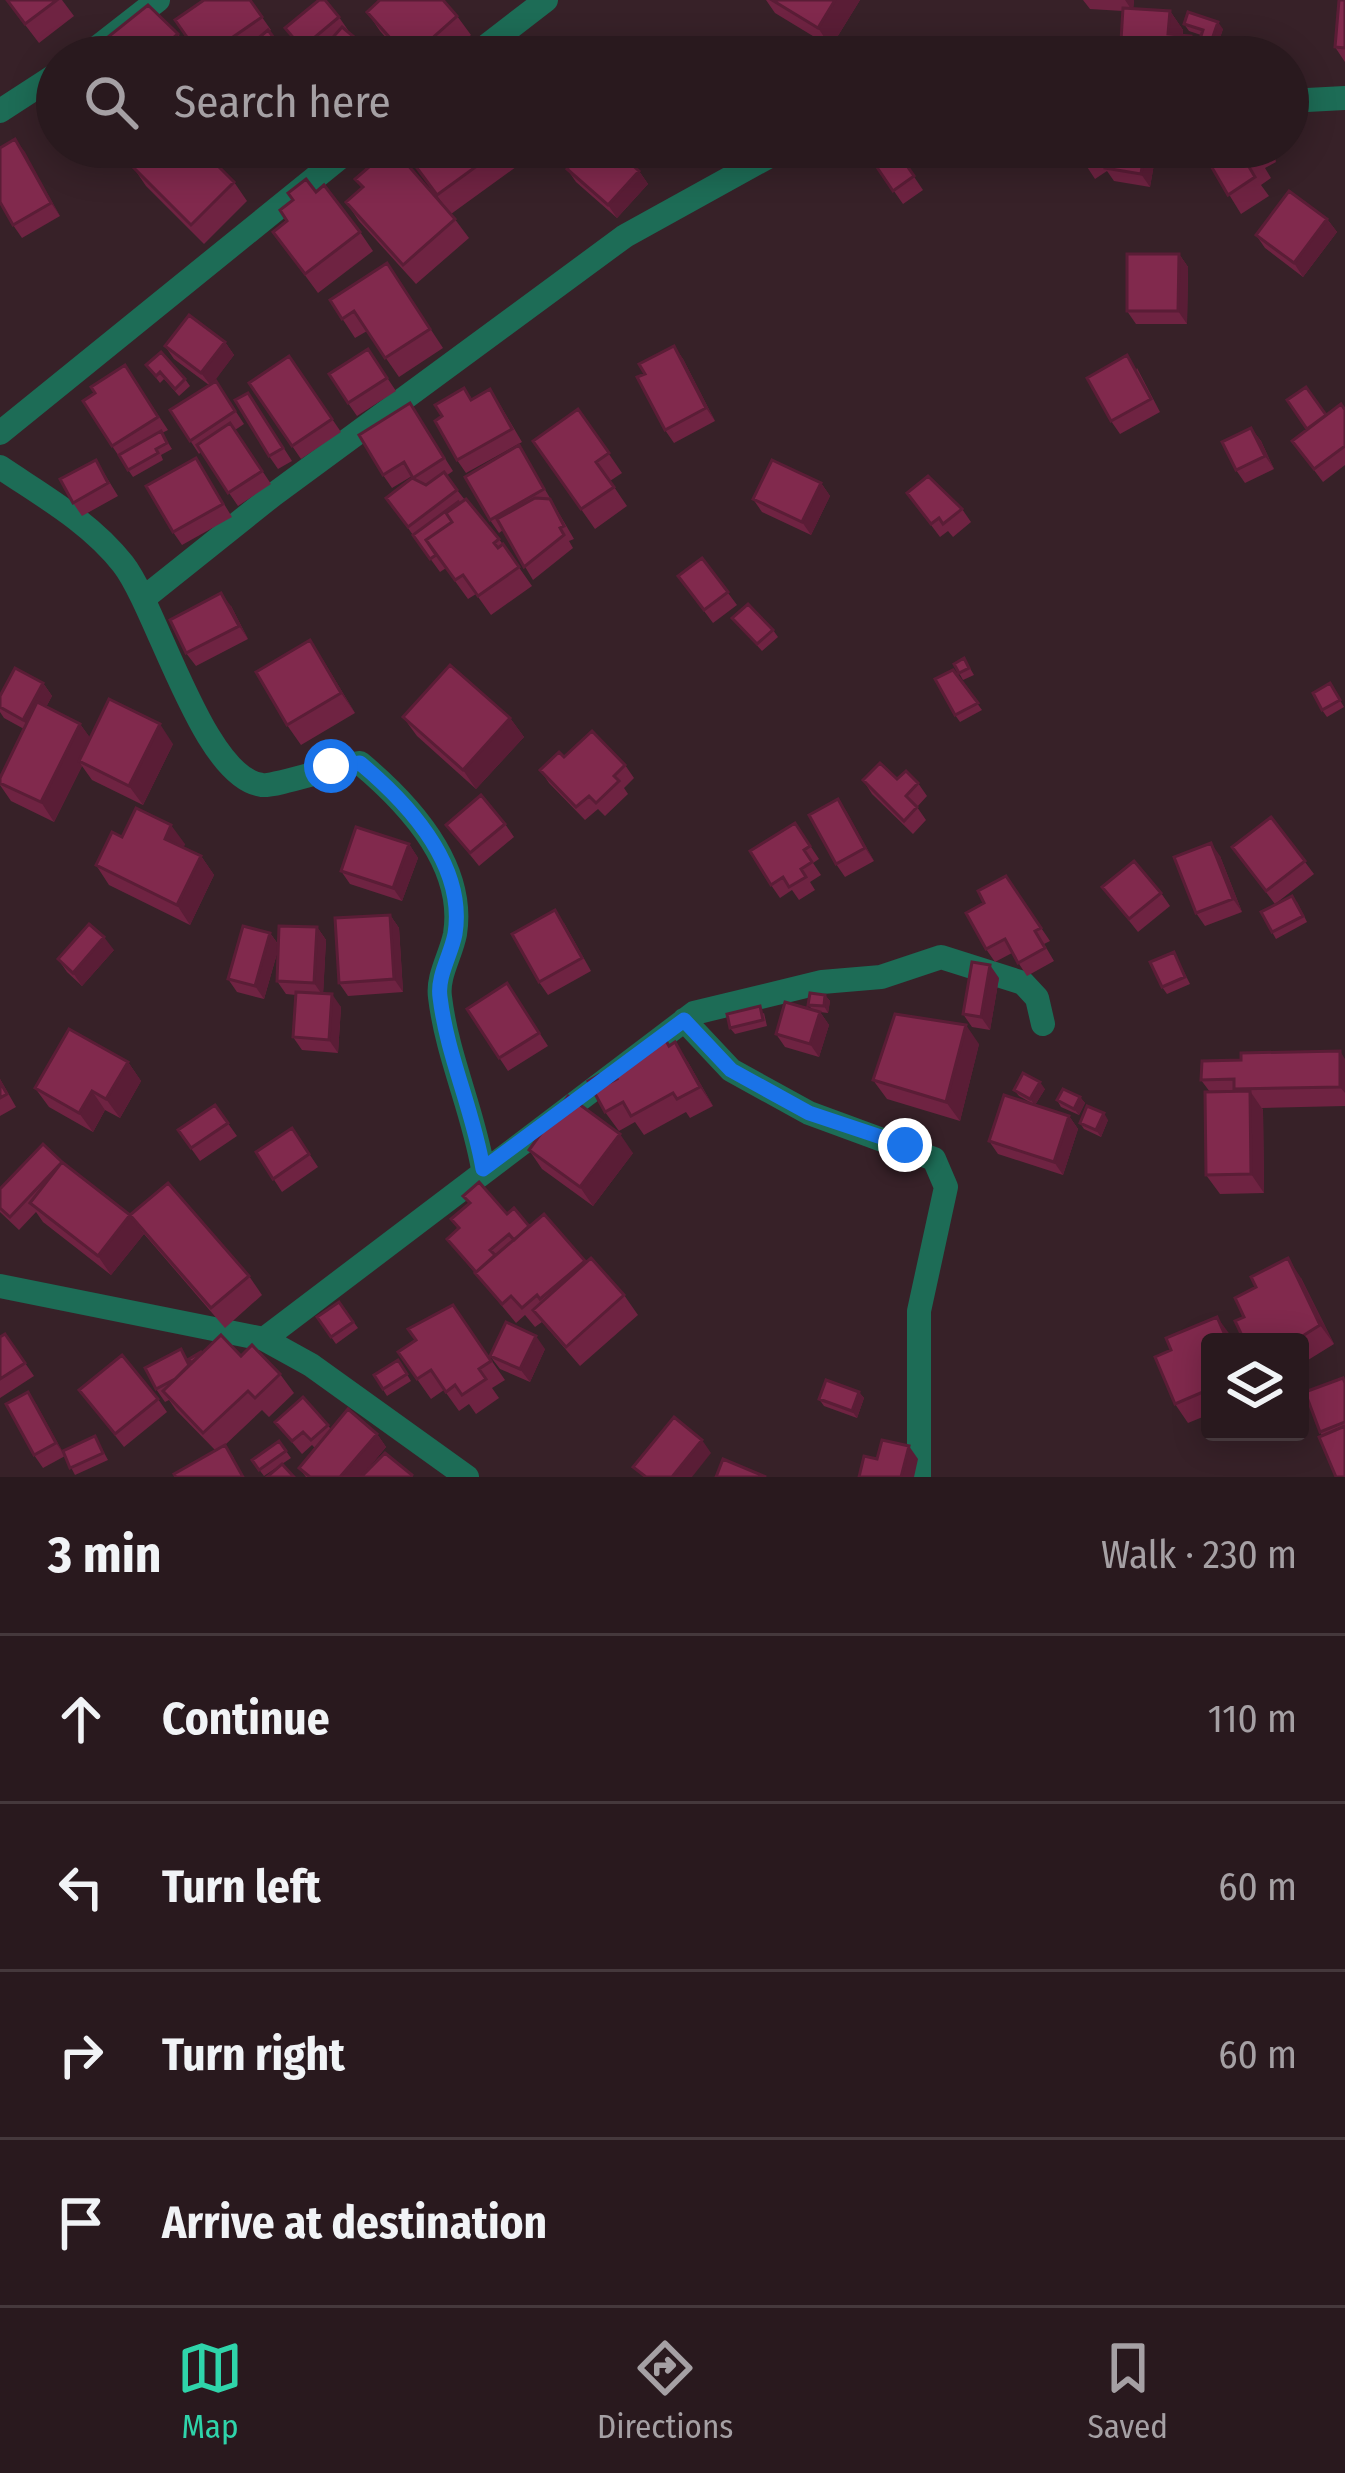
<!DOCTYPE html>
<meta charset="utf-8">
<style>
body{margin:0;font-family:"Fira Sans Condensed",sans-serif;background:#312227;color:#f1f3f6}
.controls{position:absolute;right:36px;bottom:36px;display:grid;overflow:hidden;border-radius:12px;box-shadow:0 6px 30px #0003}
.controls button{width:108px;height:108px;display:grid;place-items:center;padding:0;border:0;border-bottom:3px solid #45383c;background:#29191e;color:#f1f3f6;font:60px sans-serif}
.stop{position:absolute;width:36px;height:36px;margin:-27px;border:9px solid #1a73e8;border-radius:50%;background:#fff}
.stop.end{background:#1a73e8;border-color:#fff;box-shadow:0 3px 12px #0008}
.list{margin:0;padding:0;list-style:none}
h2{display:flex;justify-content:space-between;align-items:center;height:156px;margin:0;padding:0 48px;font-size:51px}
h2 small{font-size:39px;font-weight:400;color:#a5a0a4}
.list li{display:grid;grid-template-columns:78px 1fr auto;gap:36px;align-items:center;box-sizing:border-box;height:168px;padding:0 48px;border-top:3px solid #45383c}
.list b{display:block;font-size:45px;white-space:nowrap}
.list em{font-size:39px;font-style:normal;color:#a5a0a4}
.icon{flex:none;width:66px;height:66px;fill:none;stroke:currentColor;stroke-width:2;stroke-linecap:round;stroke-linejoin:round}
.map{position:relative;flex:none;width:1345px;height:1477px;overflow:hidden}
.search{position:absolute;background:#29191e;box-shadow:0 6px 30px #0003;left:36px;right:36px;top:36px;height:132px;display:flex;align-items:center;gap:30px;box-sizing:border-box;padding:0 42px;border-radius:66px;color:#a5a0a4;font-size:45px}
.sheet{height:828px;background:#29191e}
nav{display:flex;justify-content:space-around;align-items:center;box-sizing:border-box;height:168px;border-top:3px solid #45383c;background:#29191e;font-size:33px;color:#a5a0a4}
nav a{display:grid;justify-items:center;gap:6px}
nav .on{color:#2fd4aa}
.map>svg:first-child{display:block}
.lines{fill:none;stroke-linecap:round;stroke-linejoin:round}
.street{stroke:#1d6c56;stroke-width:24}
.wall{fill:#6f2342}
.shaded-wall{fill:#5a1d36}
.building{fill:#81294d;stroke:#5a1d36;stroke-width:3}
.route{stroke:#1a73e8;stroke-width:15}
</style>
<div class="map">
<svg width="1345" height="1477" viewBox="0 0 1345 1477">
<rect width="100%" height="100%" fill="#372128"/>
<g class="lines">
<!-- street -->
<path class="street" d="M85,57L158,0
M472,57L546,0
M1288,101L1345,98
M0,111L57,74
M0,433L353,147
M0,467C43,496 90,522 123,564C158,609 203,778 262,785C275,787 338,765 360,763C409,804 466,865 455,934C451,955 437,976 440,997C447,1056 473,1110 483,1169
M144,598L273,495L625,236L786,147
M684,1020L731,1070L809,1113L934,1159L946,1187L919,1311V1477
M0,1286L264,1339L311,1365L467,1477
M264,1339L694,1013L822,982L881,977L941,957L1023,983L1037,998L1043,1024"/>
</g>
<!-- wall -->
<path class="wall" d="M6,0H62L74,16L39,43Z
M250,0L271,30L232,57H201Z
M766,0H860L831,47L775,13Z
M1083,0H1134L1133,9L1170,11L1183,30V35L1191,36L1205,55L1123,11L1090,9Z
M1345,0V62L1335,47Z
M367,12L457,16L471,35L446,57H403L380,31Z
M339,17L348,30L347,31L378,57H322L319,53L315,57H308L285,28Z
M1184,24L1223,29L1214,55L1203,51L1198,45L1201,35L1189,31Z
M178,34L188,47L183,51L187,57H115Z
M15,139L60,216L22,238L13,225Z
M121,147H144L132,158Z
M418,147H518L527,159L451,214L469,238L416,284L359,221L346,202L362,188L355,179L445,207L414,164L424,156Z
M894,147L923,190L903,204L868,154Z
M1074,147H1103L1108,154L1157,147L1150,187L1114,181L1107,171L1095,179Z
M1200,147H1274L1276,162L1265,168L1271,178L1261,185L1269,196L1241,214Z
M133,167L234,182L247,201L204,244L146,186Z
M567,169L639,171L648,184L617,218L576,182Z
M316,192L360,232L373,251L318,293L273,232Z
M1327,219L1337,232L1303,277L1265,248L1256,235Z
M1179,254L1188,267L1187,324H1136L1127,311Z
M387,263L443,348L399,377L367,331L355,338L330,300Z
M225,342L234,355L213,382L216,381L244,424L235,430L271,484L238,506L201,452L199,454L170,410L209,385L174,359L165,346Z
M674,346L683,359L715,421L674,443L665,430L645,374Z
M368,349L396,391L357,416L348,403Z
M289,356L341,432L301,459L249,383Z
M125,365L168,430L162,433L172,449L161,455L163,460L133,477L112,446L95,393Z
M146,365L185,379L190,386L179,396L164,379L160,383Z
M1137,368L1160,412L1120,434L1111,421Z
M464,388L472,399L499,403L522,442L466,473L457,460L442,416Z
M410,403L453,471L446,476L465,500L499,539L532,586L491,615L476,594L468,599L444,566L446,568L440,572L386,498L415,480L412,476L392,488L383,475Z
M257,406L292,461L278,469L269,456Z
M578,409L622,473L610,481L627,506L595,529L533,441Z
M1345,410V465L1323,482L1292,441L1326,415Z
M1251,428L1261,441L1274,469L1245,483L1236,470Z
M519,445L574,539L569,541L573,548L533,580L503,530L499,533L490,520Z
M196,458L232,517L182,545L173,532Z
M96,460L118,496L82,516L73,503Z
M821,483L830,496L811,535L762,512L753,499Z
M907,493L962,509L971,522L953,537L948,531L940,537Z
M702,558L737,605L713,623L678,576Z
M231,606L248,639L196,666L186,653Z
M732,618L773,630L778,637L762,651Z
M964,658L974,675L963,680L959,673Z
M323,660L355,713L301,745L287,725Z
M953,670L982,710L960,722L955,715Z
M43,683L52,696L46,707L80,724L90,738L173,744L143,805L92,780L82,766L54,822L11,801L0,785V778L24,729L4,718L0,712V696Z
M1330,683L1344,707L1327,717L1322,710Z
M403,717L510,718L524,737L476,789L417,736Z
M564,757L625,765L634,778L624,788L628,794L605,816L598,809L585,820L549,783L540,770Z
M897,779L918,783L927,796L917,807L926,820L913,834L872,794L863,780Z
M838,799L874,861L845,877L836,864Z
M1271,817L1314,874L1275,904L1241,860Z
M795,823L819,859L813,863L821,875L810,882L815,890L799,900L792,890L780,898L771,885Z
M505,824L514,837L479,866L446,825Z
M122,837L185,844L183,848L201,856L214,875L190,925L109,885L96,865Z
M409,844L418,858L402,901L350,884L341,871Z
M1220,856L1242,912L1205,926L1196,913Z
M1006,876L1050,941L1044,944L1054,961L1027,976L1012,953L995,962L986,949L984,903Z
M1102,887L1161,893L1170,906L1138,932Z
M1297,902L1307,922L1276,939L1272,932Z
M390,915L399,928L403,992L348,996L339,983Z
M564,923L591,971L548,995L539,982Z
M317,927L326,940L323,994L341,1007L338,1053L302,1050L293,1037L296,995L286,994L277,981L278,950L264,999L237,992L228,979L270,933L278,944Z
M114,950L82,986L67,972L58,959Z
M1174,952L1190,984L1167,994L1162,987Z
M999,978L990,1030L972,1027L963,1014Z
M507,983L548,1046L508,1071L467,1009Z
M825,995L830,1001L828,1013L820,1012L829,1025L819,1057L785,1047L776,1034L812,1009L808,1005Z
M764,1013L767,1026L735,1034L730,1028Z
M979,1044L960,1121L887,1099L873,1080Z
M669,1046L688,1062L713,1106L690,1118L686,1112L644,1135L635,1122L619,1131L605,1112L606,1085Z
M1345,1059V1106L1262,1108L1263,1110L1264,1193L1220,1194L1206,1175L1210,1092L1201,1080Z
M128,1062L141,1081L120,1118L105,1110L93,1132L49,1107L35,1088Z
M0,1079L16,1107L0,1116Z
M1045,1089L1035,1105L1019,1096L1014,1090Z
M1080,1097L1085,1103L1079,1115L1061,1107L1057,1100Z
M215,1105L237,1136L200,1161L178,1130Z
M1069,1116L1078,1129L1063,1175L998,1154L989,1141Z
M1108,1120L1101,1137L1084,1129L1080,1123Z
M292,1128L318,1167L282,1192L256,1152Z
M529,1150L633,1153L593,1206L542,1169Z
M63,1163L130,1215L144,1234L111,1275L43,1222L36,1212L19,1230L0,1212V1189Z
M507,1214L529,1226L544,1214L586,1263L624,1295L638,1315L580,1366L542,1322L535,1327L525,1315L516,1323L447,1239L458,1229L451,1219Z
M130,1215L249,1276L262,1295L225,1328L144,1234Z
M1301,1278L1334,1344L1300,1365V1342H1245L1244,1317Z
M339,1302L358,1328L336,1344L317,1317Z
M453,1305L505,1380L492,1388L499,1398L476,1414L469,1404L459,1411L444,1390L431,1399L398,1352L416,1340Z
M1217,1317L1233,1342H1210V1414L1188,1423L1175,1404L1155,1357L1171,1350L1166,1338Z
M5,1334L34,1376L0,1398V1337Z
M545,1349L530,1382L500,1369L490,1356Z
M241,1356L280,1374L294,1393L269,1417L262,1410L225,1445L234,1458L215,1450L176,1410L169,1400L165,1402L156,1389L191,1364Z
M398,1360L411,1381L387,1396L374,1375Z
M1345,1380V1477L1320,1432Z
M79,1390L158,1399L167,1412L124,1447Z
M28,1392L65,1456L95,1436L108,1460L75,1475L65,1456L43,1468L34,1455Z
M859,1392L864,1398L857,1418L824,1406L819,1399Z
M303,1397L331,1429L377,1434L386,1447L361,1477H306L299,1468L315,1448L312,1445L302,1454L275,1422Z
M279,1441L291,1458L264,1476L252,1460Z"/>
<!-- shaded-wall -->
<path class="shaded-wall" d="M835,0H860L831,47L818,28Z
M1125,0H1134L1133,12Z
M1170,11L1183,30L1181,53L1168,34Z
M1218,22L1223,29L1214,55L1209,48Z
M1191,36L1205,55L1204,57H1190Z
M15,139L25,152L60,216L51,203Z
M1145,147H1157L1150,187L1141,174Z
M1266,147H1274L1276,162Z
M639,171L648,184L617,218L608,205Z
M1327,219L1337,232L1303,277L1294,263Z
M1179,254L1188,267L1187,324L1178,311Z
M225,342L234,355L211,386L201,373Z
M674,346L683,359L715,421L706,408Z
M1251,428L1261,441L1274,469L1265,456Z
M821,483L830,496L811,535L802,522Z
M221,593L231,606L248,639L239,626Z
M310,640L323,660L355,713L341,693Z
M43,683L52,696L32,733L23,720Z
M510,718L524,737L476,789L463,770Z
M80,724L94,743L79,761L82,766L54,822L41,802Z
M160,724L173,744L143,805L129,786Z
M838,799L847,812L874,861L865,848Z
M171,825L185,844L178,858L165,839Z
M1211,843L1220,856L1242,912L1233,899Z
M409,844L418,858L402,901L393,888Z
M201,856L214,875L190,925L177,905Z
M390,915L399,928L403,992L394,979Z
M317,927L326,940L323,996L314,983Z
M270,933L279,946L264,999L255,986Z
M104,937L114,950L82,986L73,973Z
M990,965L999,978L990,1030L981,1017Z
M332,994L341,1007L338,1053L329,1040Z
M825,995L830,1001L828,1013L824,1006Z
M820,1012L829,1025L819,1057L810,1044Z
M966,1025L979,1044L960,1121L946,1102Z
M675,1042L688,1062L713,1106L700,1087Z
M1340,1051L1345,1059V1093L1340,1087Z
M128,1062L141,1081L120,1118L106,1099Z
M1040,1082L1045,1089L1035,1105L1030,1099Z
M92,1091L105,1110L93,1132L79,1113Z
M1250,1091L1263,1110L1264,1193L1251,1174Z
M1080,1097L1085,1103L1079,1115L1074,1109Z
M1104,1113L1108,1120L1101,1137L1096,1130Z
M1069,1116L1078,1129L1063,1175L1054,1162Z
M620,1134L633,1153L593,1206L580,1187Z
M130,1215L144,1234L111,1275L98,1256Z
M1288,1258L1301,1278L1334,1344L1320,1325Z
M1217,1317L1231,1336L1233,1342H1228Z
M536,1336L545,1349L530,1382L520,1369Z
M28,1392L37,1405L65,1456L56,1443Z
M859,1392L864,1398L857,1418L852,1411Z
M377,1434L386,1447L361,1477H340Z
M702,1440L711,1453L692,1477H672Z
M909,1446L918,1459L914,1477H901Z"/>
<!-- building -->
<path class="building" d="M7,0H57L25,24Z
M204,0H250L262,17L204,57H201L175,20Z
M319,0H325L339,17L302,48L285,28Z
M380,0H443L457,16L411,57H407L367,12Z
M772,0H835L818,28Z
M1339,0H1345V48L1335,47Z
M148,5L178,34L173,38L180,46L165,57H115L103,41Z
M1123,8L1170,11L1168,34L1191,36L1190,57H1120Z
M1188,12L1218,22L1209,48L1198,45L1203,30L1184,24Z
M342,27L378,57H324L319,53Z
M268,30L288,57H236Z
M15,139L51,203L13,225L0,202V148Z
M153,147H199L234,182L191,225L133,167Z
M392,147L455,219L403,265L346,202L363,187L355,179Z
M418,147H503L437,195L414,164L424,156Z
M586,147H612L639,171L608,205L567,169Z
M879,147H894L914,176L893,191L868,154Z
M1074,147H1102L1106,153L1086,166Z
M1109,147H1145L1141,174L1105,168Z
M1200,147H1255L1252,149L1257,159L1248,165L1255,177L1228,195Z
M306,179L316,192L324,185L360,232L305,274L273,232L287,221L280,210L293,200L288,193Z
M1289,191L1327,219L1294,263L1256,235Z
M1127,254H1179L1178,311H1127Z
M387,263L430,329L385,358L354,311L342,319L330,300Z
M189,315L225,342L201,373L165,346Z
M674,346L706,408L665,430L637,377L645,374L639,364Z
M368,349L387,378L348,403L329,374Z
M161,352L185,379L175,389L160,372L156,376L146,365Z
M1127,355L1151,399L1111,421L1087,378Z
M289,356L332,419L292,446L249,383Z
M125,365L158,417L112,446L83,401L95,393L91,387Z
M216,381L235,411L190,441L170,410Z
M1306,387L1326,415L1307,429L1287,400Z
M464,388L471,400L490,389L512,429L457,460L435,421L442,416L435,405Z
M248,393L283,448L269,456L235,400Z
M410,403L444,458L413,478L404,462L383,475L359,435Z
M1341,404L1345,410V446L1314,469L1292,441Z
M578,409L609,453L596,462L614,487L581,509L533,441Z
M230,423L262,471L228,493L197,445Z
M1251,428L1265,456L1236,470L1222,442Z
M161,431L167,443L156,449L158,453L128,470L119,455Z
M519,445L544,489L490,520L465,477Z
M196,458L223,504L173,532L146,486Z
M96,460L108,483L73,503L60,479Z
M772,460L821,483L802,522L753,499Z
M444,472L457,490L408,527L386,498L412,478L426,485Z
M928,476L962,509L943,524L939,518L931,524L907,493Z
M535,498L550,499L564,526L560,528L564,535L524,567L497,519Z
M466,499L499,539L494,543L498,548L503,544L519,567L478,596L463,575L455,580L426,540L452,522L446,513Z
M458,502L459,504L446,513L452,522L426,540L436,555L430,559L413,535Z
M702,558L728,592L704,610L678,576Z
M221,593L239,626L186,653L170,620Z
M748,604L773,630L757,644L732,618Z
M310,640L341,693L287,725L256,672Z
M964,658L969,668L959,673L954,664Z
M450,665L510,718L463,770L403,717Z
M15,668L43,683L23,720L0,707V696Z
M953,670L978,703L955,715L935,679Z
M1330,683L1340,700L1322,710L1313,693Z
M109,699L160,724L129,786L79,761Z
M37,702L80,724L41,802L0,783V778Z
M592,731L625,765L614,776L619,781L596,803L589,796L576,807L540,770L559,752L564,757Z
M880,763L897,779L906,771L918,783L906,796L917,807L904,821L863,780Z
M481,795L505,824L470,853L446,825Z
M838,799L865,848L836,864L809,815Z
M136,808L171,825L165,839L201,856L177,905L96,865L112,832L122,837Z
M1271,817L1305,861L1266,891L1232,847Z
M795,823L810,846L804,850L812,862L801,869L806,877L789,887L783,877L771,885L750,851Z
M356,827L409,844L393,888L341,871Z
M1211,843L1233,899L1196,913L1174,857Z
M1134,861L1161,893L1129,919L1102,887Z
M1006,876L1041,928L1035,931L1045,948L1018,963L1005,939L986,949L966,913L984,903L978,891Z
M1292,896L1303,916L1272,932L1261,912Z
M555,910L582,958L539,982L512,934Z
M390,915L394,979L339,983L335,918Z
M89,924L104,937L73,973L58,959Z
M243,926L270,933L255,986L228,979Z
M279,926L317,927L314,983L277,981Z
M1174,952L1185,977L1162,987L1150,962Z
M972,962L990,965L981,1017L963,1014Z
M507,983L539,1033L499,1058L467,1009Z
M296,992L332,994L329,1040L293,1037Z
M810,993L825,995L824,1006L808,1005Z
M785,1002L820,1012L810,1044L776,1034Z
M760,1006L763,1020L730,1028L727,1014Z
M895,1014L966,1025L946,1102L873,1080Z
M69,1029L128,1062L106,1099L92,1091L79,1113L35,1088Z
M665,1039L669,1046L675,1042L700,1087L677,1099L673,1093L631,1116L623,1102L605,1112L588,1081L599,1075L605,1085L617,1079L611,1069Z
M1340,1051V1087L1234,1089V1079L1201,1080L1202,1061L1241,1060V1053Z
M1023,1073L1040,1082L1030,1099L1014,1090Z
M0,1082L7,1094L0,1098Z
M1063,1089L1080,1097L1074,1109L1057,1100Z
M1250,1091L1251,1174L1206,1175L1205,1092Z
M1004,1095L1069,1116L1054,1162L989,1141Z
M568,1096L620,1134L580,1187L529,1150Z
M215,1105L228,1123L191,1148L178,1130Z
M1087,1106L1104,1113L1096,1130L1080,1123Z
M292,1128L309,1154L273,1179L256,1152Z
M43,1144L62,1162L10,1217L0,1208V1189Z
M62,1162L130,1215L98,1256L30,1203Z
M479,1182L507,1214L514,1208L529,1226L514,1240L509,1234L490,1250L495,1255L476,1272L447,1239L459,1228L451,1219L470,1203L463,1196Z
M168,1183L249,1276L211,1308L130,1215Z
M544,1214L585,1261L540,1299L537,1295L522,1308L511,1296L502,1304L475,1273Z
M591,1258L624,1295L566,1347L533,1310Z
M1288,1258L1320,1325L1293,1342H1245L1235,1321L1244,1317L1235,1298L1256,1287L1251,1277Z
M339,1302L353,1322L331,1337L317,1317Z
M453,1305L491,1361L479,1369L486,1379L462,1395L455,1385L446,1392L431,1370L417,1379L398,1352L416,1340L408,1329Z
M1217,1317L1228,1342H1210V1389L1175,1404L1155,1357L1171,1350L1166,1338Z
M506,1322L536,1336L520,1369L490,1356Z
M5,1334L25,1363L0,1379V1337Z
M221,1335L241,1356L252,1345L280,1374L255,1398L248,1391L203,1433L163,1391Z
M181,1349L189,1365L175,1379L156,1389L145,1368Z
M201,1352L202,1353L191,1363L189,1359Z
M122,1355L158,1399L115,1434L79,1390Z
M398,1360L407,1374L383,1389L374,1375Z
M1343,1378L1345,1383V1422L1320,1432L1305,1392Z
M826,1380L859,1392L852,1411L819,1399Z
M28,1392L56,1443L34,1455L6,1404Z
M303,1397L328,1425L311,1440L303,1432L292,1441L275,1422Z
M348,1409L377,1434L340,1477H310L299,1468Z
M674,1417L702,1440L672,1477H646L633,1467Z
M1345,1426V1477H1336L1319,1437Z
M95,1436L103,1453L70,1468L63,1451Z
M882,1440L909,1446L901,1477H859L864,1456L877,1459Z
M279,1441L286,1451L259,1470L252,1460Z
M225,1445L243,1477H176L174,1474Z
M385,1453L412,1475L411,1477H361Z
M723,1459L766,1477H716Z
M282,1464L294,1477H267Z"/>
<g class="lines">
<!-- route -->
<path class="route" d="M331,766L360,763C409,804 466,865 455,934C451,955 437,976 440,997C447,1056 473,1109 483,1169L684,1020L731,1070L809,1113L905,1145"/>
</g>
</svg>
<div class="controls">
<button><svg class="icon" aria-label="layers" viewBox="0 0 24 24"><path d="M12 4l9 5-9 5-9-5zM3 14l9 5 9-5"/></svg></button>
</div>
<div class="stop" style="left:331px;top:766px"></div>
<div class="stop end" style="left:905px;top:1145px"></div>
<div class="search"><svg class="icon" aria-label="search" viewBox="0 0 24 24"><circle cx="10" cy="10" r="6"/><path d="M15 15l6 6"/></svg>Search here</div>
</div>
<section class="sheet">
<h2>3 min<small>Walk · 230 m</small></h2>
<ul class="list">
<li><svg class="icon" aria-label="ahead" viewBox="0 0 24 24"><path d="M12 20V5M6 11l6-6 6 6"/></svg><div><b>Continue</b></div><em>110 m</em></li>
<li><svg class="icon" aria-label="left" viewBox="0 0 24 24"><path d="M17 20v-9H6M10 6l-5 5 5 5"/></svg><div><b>Turn left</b></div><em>60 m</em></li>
<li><svg class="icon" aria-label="right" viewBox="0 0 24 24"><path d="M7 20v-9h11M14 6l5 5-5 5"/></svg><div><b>Turn right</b></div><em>60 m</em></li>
<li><svg class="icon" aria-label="arrive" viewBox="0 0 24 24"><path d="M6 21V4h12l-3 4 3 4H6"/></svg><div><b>Arrive at destination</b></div></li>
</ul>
</section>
<nav>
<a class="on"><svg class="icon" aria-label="map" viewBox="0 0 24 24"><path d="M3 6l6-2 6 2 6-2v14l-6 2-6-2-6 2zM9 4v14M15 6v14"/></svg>Map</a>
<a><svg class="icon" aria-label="directions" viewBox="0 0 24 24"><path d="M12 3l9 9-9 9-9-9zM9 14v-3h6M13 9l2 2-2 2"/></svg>Directions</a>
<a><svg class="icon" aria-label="saved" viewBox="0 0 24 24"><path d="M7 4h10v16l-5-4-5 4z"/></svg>Saved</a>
</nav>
